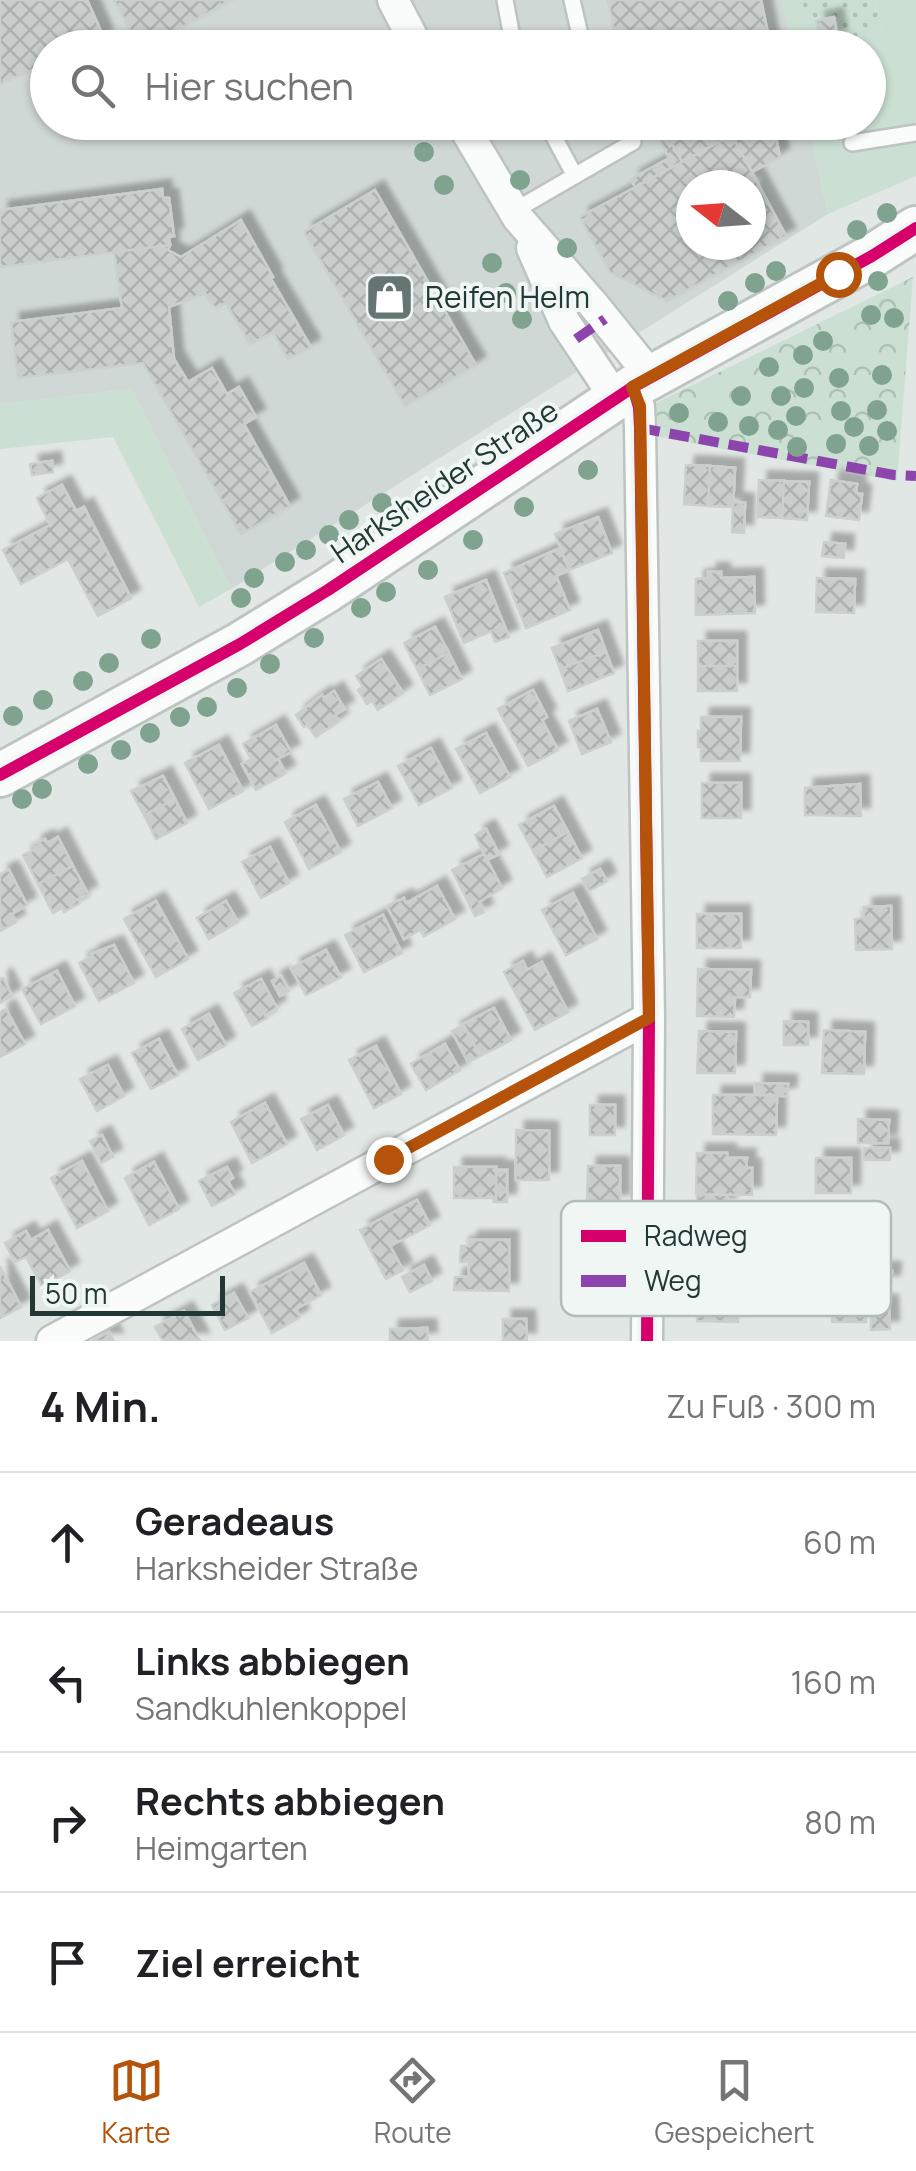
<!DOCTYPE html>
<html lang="de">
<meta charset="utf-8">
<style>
body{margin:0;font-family:Manrope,sans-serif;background:#f6f6f6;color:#202124}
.compass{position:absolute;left:676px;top:170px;width:90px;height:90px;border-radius:50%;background:#fff;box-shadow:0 2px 8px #0004;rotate:287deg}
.scale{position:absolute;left:30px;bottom:25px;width:195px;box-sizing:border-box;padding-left:10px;border:5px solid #213834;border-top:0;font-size:28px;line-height:35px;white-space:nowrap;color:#213834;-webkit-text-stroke:8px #eff6f3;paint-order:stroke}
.stop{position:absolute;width:30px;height:30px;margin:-22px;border:8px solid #b45309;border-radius:50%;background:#fff}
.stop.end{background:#b45309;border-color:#fff;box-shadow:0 2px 10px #0008}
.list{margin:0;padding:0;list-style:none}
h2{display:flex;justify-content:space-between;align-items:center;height:130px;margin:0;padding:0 40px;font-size:42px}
h2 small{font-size:32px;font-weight:400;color:#757577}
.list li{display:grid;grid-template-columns:65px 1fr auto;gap:30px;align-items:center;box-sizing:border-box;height:140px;padding:0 40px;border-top:2px solid #e0e0e0}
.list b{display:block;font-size:38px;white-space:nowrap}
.list p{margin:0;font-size:32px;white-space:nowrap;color:#757577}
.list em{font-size:32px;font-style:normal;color:#757577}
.icon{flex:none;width:55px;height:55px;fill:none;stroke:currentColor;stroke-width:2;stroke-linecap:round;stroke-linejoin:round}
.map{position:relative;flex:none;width:916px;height:1341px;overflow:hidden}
.search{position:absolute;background:#fff;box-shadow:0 2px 8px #0004;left:30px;right:30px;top:30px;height:110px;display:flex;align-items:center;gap:25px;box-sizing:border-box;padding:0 35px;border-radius:55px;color:#757577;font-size:38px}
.sheet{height:690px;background:#fff}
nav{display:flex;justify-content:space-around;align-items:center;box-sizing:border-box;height:140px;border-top:2px solid #e0e0e0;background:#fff;font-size:28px;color:#757577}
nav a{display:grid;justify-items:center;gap:5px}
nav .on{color:#b45309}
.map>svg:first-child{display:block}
.built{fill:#cfd8d5;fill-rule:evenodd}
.grass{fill:url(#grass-dots)}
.forest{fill:url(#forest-crowns)}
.park{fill:#cbe0d2}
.building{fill:url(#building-cross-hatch);stroke:#cad0cd;stroke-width:2.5;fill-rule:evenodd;filter:url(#shadow)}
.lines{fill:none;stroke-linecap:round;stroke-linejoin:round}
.service-casing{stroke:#bec3c1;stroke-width:20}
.minor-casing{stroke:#bec3c1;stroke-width:35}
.secondary-casing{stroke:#bec4c2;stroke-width:48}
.service{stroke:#fafbfb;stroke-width:15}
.minor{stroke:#fafbfb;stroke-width:30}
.secondary{stroke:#fafbfb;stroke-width:42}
.quiet{stroke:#8e44ad;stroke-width:10;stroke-dasharray:20 10;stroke-linecap:butt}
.cycleway-casing{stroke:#eff6f3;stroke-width:19}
.cycleway{stroke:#d6006c;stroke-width:12}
.tree{fill:#7fa38f}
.route{stroke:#b45309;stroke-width:12}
.labels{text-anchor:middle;stroke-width:8;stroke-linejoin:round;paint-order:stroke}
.poi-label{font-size:30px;fill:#213834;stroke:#eff6f3;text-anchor:start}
.street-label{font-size:30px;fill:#213834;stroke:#eff6f3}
.key{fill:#eff6f3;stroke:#b1bdba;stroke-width:2.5}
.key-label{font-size:28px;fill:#213834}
</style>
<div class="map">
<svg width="916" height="1341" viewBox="0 0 916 1341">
<defs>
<pattern id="grass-dots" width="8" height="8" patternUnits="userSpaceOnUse" patternTransform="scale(2.5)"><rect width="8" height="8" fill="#cbe0d2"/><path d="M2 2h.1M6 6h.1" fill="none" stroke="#aec1b5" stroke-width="1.8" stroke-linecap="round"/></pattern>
<pattern id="forest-crowns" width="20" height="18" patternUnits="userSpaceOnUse" patternTransform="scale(2.5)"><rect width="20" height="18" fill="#cbe0d2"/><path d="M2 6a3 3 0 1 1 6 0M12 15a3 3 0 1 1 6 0" fill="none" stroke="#aec1b5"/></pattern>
<pattern id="building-cross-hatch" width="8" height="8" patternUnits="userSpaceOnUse" patternTransform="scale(2.5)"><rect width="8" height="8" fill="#c9cecc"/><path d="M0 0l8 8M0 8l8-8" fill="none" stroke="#acb2b0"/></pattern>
<filter id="shadow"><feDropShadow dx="9" dy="-9" stdDeviation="2.5" flood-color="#0004"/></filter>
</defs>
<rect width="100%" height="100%" fill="#e1e7e4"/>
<!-- built -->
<path class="built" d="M0,0H782L792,47L48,48V122L808,123L828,214L231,589L132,389L0,404ZM691,185H751V245H691Z"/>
<!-- grass -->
<path class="grass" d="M802,0H875L882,31L813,47Z"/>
<!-- forest -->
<path class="forest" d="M913,277L897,481L659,437L656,403Z"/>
<!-- park -->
<path class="park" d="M782,0H802L814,47L882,31L875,0H916V176L828,214L808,123L868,122V48L792,47Z
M132,389L231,589L199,607L113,437L0,449V404Z"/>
<!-- building -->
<path class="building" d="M0,0H87L104,38L83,48H48V63L0,84Z
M114,0H229V1L145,48H140Z
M608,0H761L771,48H620L616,41Z
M834,17L838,38L821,42L816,21Z
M650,122H660L682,162L635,187L631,179L669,158Z
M660,122H773L780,157L752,172L732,135L682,162Z
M732,135L786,236L667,301L610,272L580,217ZM691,185H751V245H691Z
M162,189L163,198H169L174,236L169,237L170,245L0,267V210Z
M375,190L476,365L405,406L304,232Z
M241,220L273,277L271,279L311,347L288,359L273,332L250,344L226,303L215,308L205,293L169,307L174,359L188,382L212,368L227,394L239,387L256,417L244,424L290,506L241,534L143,363L18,378L11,322L122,308L114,252L170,245L168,250L181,257Z
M52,461L53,472L32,475L30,464Z
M686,465L710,466L708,506L684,504Z
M710,466L735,468L733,507L708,506Z
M759,480L784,481L782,518L757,517Z
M831,480L857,484L856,493L862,494L859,520L826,516Z
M784,481L809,482L807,520L782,518Z
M62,485L76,511L84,507L131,598L98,616L68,559L21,584L3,550L50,525L37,498Z
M733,502L745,503L744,533L732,532Z
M598,517L612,553L569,570L555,534Z
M824,542L845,544L844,558L822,556Z
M560,548L569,570L556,576L570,610L526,628L504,573Z
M708,572H721V578L754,577L755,613L696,615V579L708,578Z
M817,578L855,579L854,613L816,612Z
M486,580L509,637L495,642L491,631L464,643L445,597Z
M435,627L449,653L417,669L404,643Z
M598,630L606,652L560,669L552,648Z
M698,641H737V666H698Z
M606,652L614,673L568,691L560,669Z
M449,653L462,679L430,695L417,669Z
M381,659L403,693L378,710L372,701L367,704L358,690L363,687L356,676Z
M698,666H737V691H698Z
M533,690L547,717L542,720L558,750L528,766L498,709Z
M334,691L345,709L335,715L339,721L316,737L307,725L304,727L296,715L322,695L324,698Z
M597,709L611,742L582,754L569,721Z
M701,717H741L740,761H701V747H698V731H701Z
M276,725L291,752L278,759L286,773L256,790L242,764L251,759L243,744Z
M486,733L510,777L480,793L456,749Z
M219,745L243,791L209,809L185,763Z
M431,748L452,788L419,805L398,766Z
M163,776L175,799L144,815L131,791Z
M378,782L392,808L358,826L344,799Z
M702,783H741V818H702Z
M860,784L861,816L805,815V788Z
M175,799L187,823L156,839L144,815Z
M316,805L341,852L309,869L285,822Z
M554,806L568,832L533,851L519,825Z
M486,829L499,854L487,860L475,835Z
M568,832L582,858L547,877L533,851Z
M58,837L73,866L38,884L23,855L36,849L33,845L45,839L47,843Z
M270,847L289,883L261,898L242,862Z
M484,854L502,888L479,902L484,912L475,916L452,870Z
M73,866L88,894L78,899L80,903L64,912L62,908L53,913L38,884Z
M600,869L607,881L589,891L582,879Z
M9,870L27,905L12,914L16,922L0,931V874Z
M437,886L455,919L424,936L420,930L404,939L387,906L404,898L406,903Z
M573,893L597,939L566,955L542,910Z
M156,901L188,959L156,977L124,919Z
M226,901L238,922L209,939L197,918Z
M891,906L892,949L856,950L855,919L864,918V907Z
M697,914H741V948H697Z
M383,915L402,953L364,972L345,935Z
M114,945L134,983L99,1001L79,963L92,956L91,954Z
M326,950L341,977L306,995L291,968Z
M523,961L527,970L542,962L568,1012L535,1030L504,972Z
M698,969L751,970L750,997H735L734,1017L697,1016Z
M57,971L75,1006L41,1024L22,989Z
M281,976L289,991L280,996L272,981Z
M3,978L12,996L0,1003V979Z
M261,979L277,1008L265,1015L267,1018L252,1026L234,993Z
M494,1008L511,1040L480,1056L463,1024Z
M6,1009L25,1044L0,1057V1012Z
M209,1014L226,1045L198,1060L182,1029Z
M784,1021L808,1022V1045H784Z
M464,1025L480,1056L468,1062L452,1031Z
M824,1030L865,1032L864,1074L822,1073Z
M699,1031L736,1032L735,1073H697Z
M159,1039L178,1075L151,1089L132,1053Z
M445,1044L460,1070L426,1090L411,1064Z
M376,1046L401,1094L374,1108L349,1060Z
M108,1065L124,1096L97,1111L80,1079Z
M755,1083L788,1084L787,1096L755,1095Z
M713,1095H777L776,1135L713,1134Z
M265,1103L287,1144L252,1163L231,1122Z
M328,1105L344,1135L317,1150L301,1119Z
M590,1105H615V1135H590Z
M858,1119L889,1120L888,1143H858Z
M516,1130L549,1131V1180H516Z
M102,1135L113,1157L101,1163L90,1141Z
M864,1148H890V1160H864Z
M697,1153H727V1158H747L746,1168H752V1195L696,1194Z
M816,1158H851V1193H816Z
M82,1161L108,1211L77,1228L51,1178Z
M154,1162L179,1209L149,1225L125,1178Z
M588,1166H620V1203H587Z
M227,1167L233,1178L228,1181L235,1194L212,1206L199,1181Z
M454,1167H496V1198H454Z
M496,1170H507V1202H494L493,1198H496Z
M697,1195H727V1206H697Z
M417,1200L430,1225L390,1246L403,1270L386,1279L360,1230Z
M48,1230L70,1271L42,1286L26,1257L15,1262L5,1243L26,1231L31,1240Z
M469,1240H509V1291L454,1290L455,1277H469V1262H460L461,1246H469Z
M304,1263L321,1295L296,1309L300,1317L272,1333L250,1292Z
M424,1265L432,1281L410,1292L402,1277Z
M0,1266L21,1307L0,1318Z
M867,1271H892L891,1284L867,1283Z
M837,1280H850V1288H866V1322H832V1288H837Z
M697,1290L738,1291V1322L697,1321Z
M234,1293L248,1318L225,1330L212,1305Z
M871,1304H889L890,1329L871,1330Z
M184,1311L200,1341H163L155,1327Z
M503,1319H526L527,1341H503Z
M427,1328L428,1341H390V1329Z
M109,1332L114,1341H92Z"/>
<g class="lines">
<defs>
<path id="service" d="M505,0L514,48
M572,0L583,48
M546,122L575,176
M852,143L916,133
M514,211L633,142L622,122"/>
<path id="minor" d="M393,0L418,48
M461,122L518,218L592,303L651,376
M532,248L564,321L616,399
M633,387L639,407L640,428L649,1018L647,1341
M52,1341L649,1018"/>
<path id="secondary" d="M0,775L240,644L328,590L633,387L872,256L916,228"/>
</defs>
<!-- service casing -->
<use href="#service" class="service-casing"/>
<!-- minor casing -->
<use href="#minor" class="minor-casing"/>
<!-- secondary casing -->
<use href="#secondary" class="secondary-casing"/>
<!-- service -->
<use href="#service" class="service"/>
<!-- minor -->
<use href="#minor" class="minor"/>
<!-- secondary -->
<use href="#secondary" class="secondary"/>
<!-- quiet -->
<path class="quiet" d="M576,339L605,319
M640,428L894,475L916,476"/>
<defs>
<path id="cycleway" d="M633,387L639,407L640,428L649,1018L647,1341
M0,775L240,644L328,590L633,387L872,256L916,228"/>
</defs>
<!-- cycleway casing -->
<use href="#cycleway" class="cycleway-casing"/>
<!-- cycleway -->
<use href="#cycleway" class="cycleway"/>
</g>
<!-- trees -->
<g class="tree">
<circle cx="424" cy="152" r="10"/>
<circle cx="520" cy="180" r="10"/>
<circle cx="444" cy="185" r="10"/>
<circle cx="887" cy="213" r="10"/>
<circle cx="857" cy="230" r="10"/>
<circle cx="567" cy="248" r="10"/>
<circle cx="492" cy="263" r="10"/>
<circle cx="776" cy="271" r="10"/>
<circle cx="878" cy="281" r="10"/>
<circle cx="755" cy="283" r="10"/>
<circle cx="506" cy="293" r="10"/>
<circle cx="728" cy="301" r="10"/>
<circle cx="871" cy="315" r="10"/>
<circle cx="894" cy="318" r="10"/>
<circle cx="522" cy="319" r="10"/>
<circle cx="823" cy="341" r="10"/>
<circle cx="803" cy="355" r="10"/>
<circle cx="769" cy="367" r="10"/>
<circle cx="882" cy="375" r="10"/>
<circle cx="839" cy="378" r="10"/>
<circle cx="804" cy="388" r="10"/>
<circle cx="741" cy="396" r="10"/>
<circle cx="781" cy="396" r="10"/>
<circle cx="877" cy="410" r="10"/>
<circle cx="841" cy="411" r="10"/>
<circle cx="679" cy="413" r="10"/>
<circle cx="796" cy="416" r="10"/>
<circle cx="718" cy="422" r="10"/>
<circle cx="749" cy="426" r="10"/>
<circle cx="854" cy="427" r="10"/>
<circle cx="778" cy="430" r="10"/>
<circle cx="887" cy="431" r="10"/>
<circle cx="836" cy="444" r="10"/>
<circle cx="869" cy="446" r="10"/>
<circle cx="797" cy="447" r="10"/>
<circle cx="588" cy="470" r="10"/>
<circle cx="382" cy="503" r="10"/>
<circle cx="524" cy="507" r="10"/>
<circle cx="349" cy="520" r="10"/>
<circle cx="329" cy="535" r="10"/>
<circle cx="473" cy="540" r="10"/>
<circle cx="306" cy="550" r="10"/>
<circle cx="285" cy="562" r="10"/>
<circle cx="428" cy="570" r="10"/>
<circle cx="254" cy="578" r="10"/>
<circle cx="386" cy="592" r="10"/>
<circle cx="241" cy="598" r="10"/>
<circle cx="361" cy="608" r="10"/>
<circle cx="314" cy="638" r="10"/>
<circle cx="151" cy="639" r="10"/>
<circle cx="109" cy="663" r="10"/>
<circle cx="270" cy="664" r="10"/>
<circle cx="83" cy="681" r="10"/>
<circle cx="237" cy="688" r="10"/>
<circle cx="43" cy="700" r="10"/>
<circle cx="207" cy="707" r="10"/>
<circle cx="13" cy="716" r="10"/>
<circle cx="180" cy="717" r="10"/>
<circle cx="150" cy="733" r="10"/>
<circle cx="121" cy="750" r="10"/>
<circle cx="88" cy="764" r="10"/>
<circle cx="42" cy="789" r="10"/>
<circle cx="22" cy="799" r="10"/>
</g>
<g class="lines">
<!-- route -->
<path class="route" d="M388,1159L649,1018L640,406L632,387L838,274"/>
</g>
<!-- icons -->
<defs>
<symbol id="shop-square" viewBox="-11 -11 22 22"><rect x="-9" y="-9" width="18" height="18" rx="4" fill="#647572" stroke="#eff6f3"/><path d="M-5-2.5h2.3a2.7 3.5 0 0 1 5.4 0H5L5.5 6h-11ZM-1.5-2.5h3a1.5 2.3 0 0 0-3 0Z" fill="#fff"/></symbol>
</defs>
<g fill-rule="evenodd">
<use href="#shop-square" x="362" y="270" width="55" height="55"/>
</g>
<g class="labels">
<!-- poi labels -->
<g class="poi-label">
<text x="425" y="308">Reifen Helm</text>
</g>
<!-- street labels -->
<g class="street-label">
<text transform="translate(445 482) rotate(-34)" y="10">Harksheider Straße</text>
</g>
</g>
<!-- legend -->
<rect x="561" y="1201" width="330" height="115" rx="15" class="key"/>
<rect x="581" y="1230" width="45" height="12" fill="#d6006c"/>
<rect x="581" y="1275" width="45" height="12" fill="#8e44ad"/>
<g class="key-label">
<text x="644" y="1246">Radweg</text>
<text x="644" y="1291">Weg</text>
</g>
</svg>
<svg class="compass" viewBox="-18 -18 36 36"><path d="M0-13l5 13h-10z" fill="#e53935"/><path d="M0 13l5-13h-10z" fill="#757577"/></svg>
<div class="scale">50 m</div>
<div class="stop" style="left:838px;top:274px"></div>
<div class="stop end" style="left:388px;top:1159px"></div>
<div class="search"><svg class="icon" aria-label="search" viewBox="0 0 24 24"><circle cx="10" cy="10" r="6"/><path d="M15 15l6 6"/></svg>Hier suchen</div>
</div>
<section class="sheet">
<h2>4 Min.<small>Zu Fuß · 300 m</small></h2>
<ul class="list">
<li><svg class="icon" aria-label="ahead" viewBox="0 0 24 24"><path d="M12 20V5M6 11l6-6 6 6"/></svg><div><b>Geradeaus</b><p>Harksheider Straße</p></div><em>60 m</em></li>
<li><svg class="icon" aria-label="left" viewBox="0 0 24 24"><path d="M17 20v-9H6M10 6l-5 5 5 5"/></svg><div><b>Links abbiegen</b><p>Sandkuhlenkoppel</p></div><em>160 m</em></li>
<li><svg class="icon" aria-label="right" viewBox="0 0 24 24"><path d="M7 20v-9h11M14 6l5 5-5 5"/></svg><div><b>Rechts abbiegen</b><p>Heimgarten</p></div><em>80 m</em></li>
<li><svg class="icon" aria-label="arrive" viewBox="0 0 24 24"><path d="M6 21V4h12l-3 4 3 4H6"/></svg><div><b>Ziel erreicht</b></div></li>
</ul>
</section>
<nav>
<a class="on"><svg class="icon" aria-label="map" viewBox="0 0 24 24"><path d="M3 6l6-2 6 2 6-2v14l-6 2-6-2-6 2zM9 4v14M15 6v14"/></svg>Karte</a>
<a><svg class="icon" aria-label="directions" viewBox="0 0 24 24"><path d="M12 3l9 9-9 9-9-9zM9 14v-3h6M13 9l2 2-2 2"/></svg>Route</a>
<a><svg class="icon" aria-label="saved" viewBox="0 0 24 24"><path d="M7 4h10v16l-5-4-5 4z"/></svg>Gespeichert</a>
</nav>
